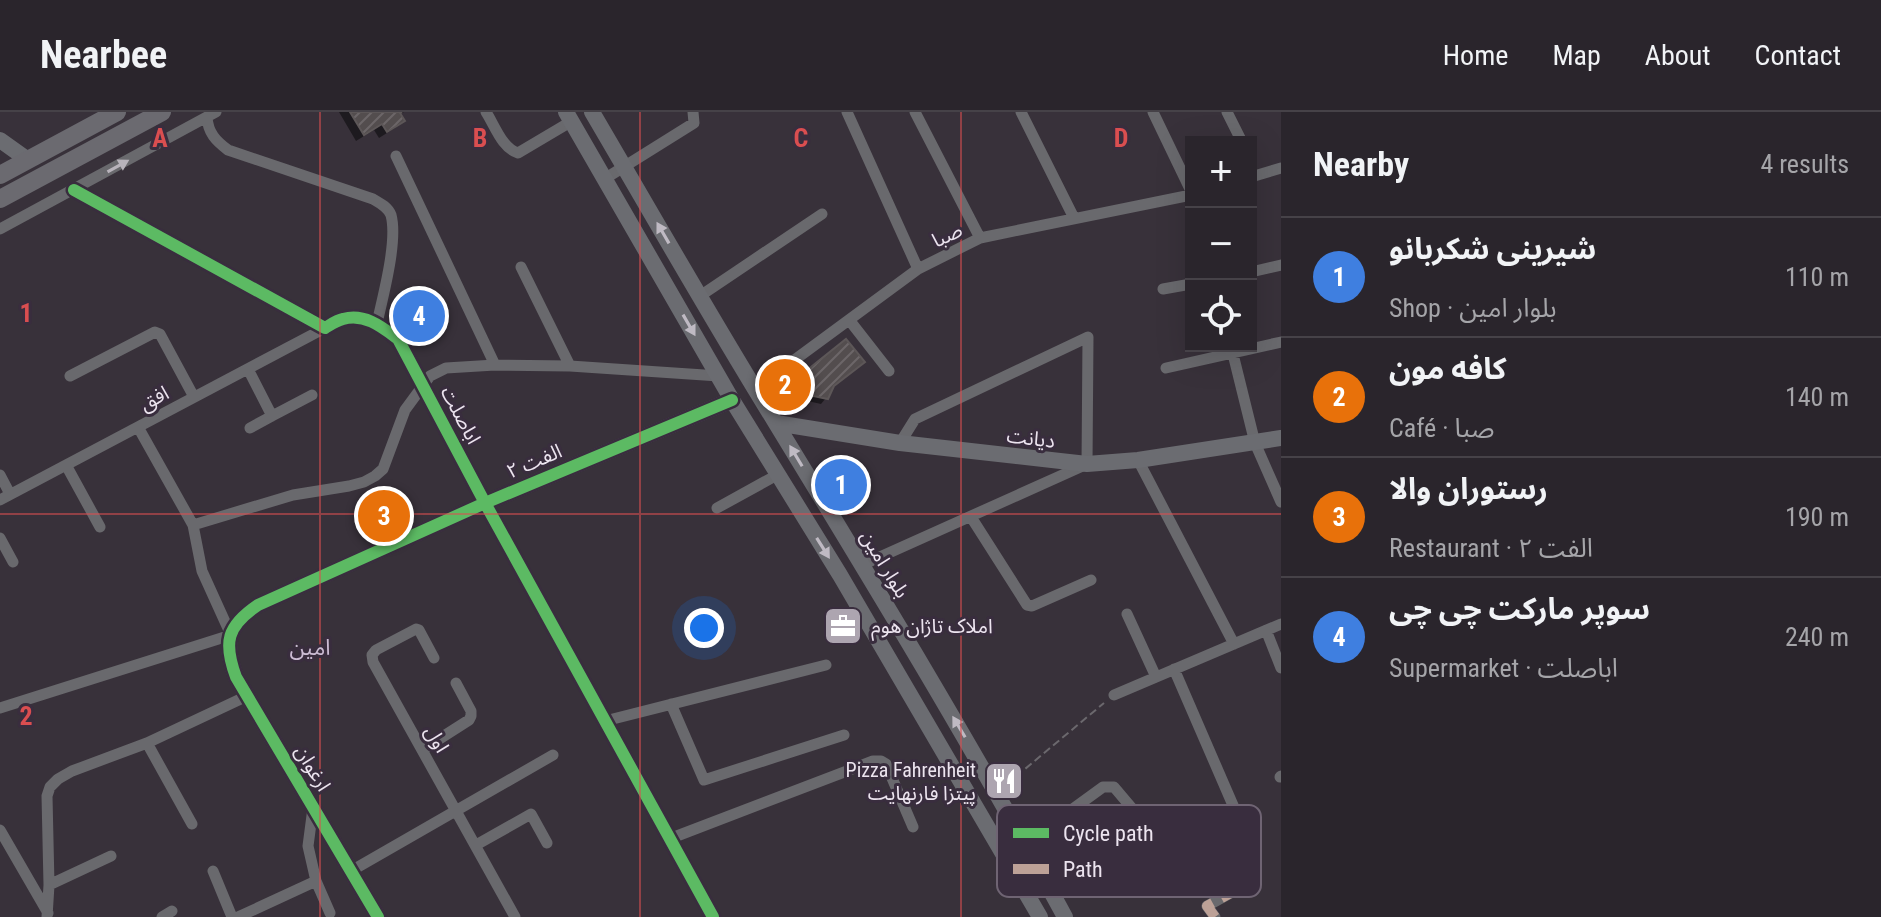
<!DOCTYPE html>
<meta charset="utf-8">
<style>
body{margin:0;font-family:"Roboto Condensed","Noto Sans Arabic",sans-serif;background:#363138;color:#f1f3f6}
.controls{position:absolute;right:24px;top:24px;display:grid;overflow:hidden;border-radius:0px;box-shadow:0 8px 32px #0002}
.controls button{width:72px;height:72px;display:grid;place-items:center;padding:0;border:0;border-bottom:2px solid #464248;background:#2a252c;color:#f1f3f6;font:40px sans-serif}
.you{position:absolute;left:704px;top:516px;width:28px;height:28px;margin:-20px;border:6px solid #fff;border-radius:50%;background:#1a73e8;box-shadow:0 0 0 12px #1a73e833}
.badge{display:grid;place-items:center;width:52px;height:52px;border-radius:50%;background:#bca0f2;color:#fff;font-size:26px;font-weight:700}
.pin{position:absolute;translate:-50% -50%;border:4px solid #fff;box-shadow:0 2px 8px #0006}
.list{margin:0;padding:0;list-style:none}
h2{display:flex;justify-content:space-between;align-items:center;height:104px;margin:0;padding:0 32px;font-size:34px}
h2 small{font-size:26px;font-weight:400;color:#a5a5a9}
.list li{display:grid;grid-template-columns:52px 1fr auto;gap:24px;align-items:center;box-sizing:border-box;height:120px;padding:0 32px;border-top:2px solid #464248}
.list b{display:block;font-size:30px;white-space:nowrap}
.list p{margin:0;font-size:26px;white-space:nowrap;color:#a5a5a9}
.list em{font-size:26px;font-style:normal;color:#a5a5a9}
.icon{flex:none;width:44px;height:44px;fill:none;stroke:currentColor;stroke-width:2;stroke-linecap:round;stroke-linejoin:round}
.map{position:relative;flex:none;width:1281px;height:805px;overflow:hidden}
header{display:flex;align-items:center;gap:48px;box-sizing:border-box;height:112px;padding:0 40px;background:#2a252c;border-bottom:2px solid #464248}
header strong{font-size:38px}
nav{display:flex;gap:44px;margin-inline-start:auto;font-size:28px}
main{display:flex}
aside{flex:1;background:#2a252c}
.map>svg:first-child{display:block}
.shadow{fill:#0007}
.building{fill:url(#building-hatch);stroke:#5d5758;stroke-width:2}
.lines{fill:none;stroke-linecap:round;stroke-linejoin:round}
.path{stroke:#6b686d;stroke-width:2;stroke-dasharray:8 4;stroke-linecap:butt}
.street{stroke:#69696d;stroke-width:11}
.secondary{stroke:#6b6c71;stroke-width:16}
.primary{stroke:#6b6a70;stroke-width:18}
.quiet{stroke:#bda197;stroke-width:10;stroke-dasharray:20 10;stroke-linecap:butt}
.cycleway-casing{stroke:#392d3e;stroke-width:17}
.cycleway{stroke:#5cba63;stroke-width:12}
.oneway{fill:#b8b3bb}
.oneway2{fill:#bfbac3}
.grid{fill:none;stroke:#da4e50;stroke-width:2;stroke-opacity:0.55}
.labels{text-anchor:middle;stroke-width:6;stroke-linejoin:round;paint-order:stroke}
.street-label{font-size:20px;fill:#ece4ef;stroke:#392d3e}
.poi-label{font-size:20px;fill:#ece4ef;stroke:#392d3e;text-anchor:start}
.neighbourhood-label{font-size:22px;fill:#cbbcd3;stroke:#392d3e}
.key{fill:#392d3e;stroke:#6f6473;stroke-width:2}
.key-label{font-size:22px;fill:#ece4ef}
.grid-label{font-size:26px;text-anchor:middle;font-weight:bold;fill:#da4e50;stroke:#392d3e;stroke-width:6;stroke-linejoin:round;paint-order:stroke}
</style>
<header>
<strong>Nearbee</strong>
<nav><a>Home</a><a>Map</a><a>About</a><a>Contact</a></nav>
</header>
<main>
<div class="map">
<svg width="1281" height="805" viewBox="0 0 1281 805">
<defs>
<pattern id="building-hatch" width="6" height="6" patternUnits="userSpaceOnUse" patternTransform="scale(2)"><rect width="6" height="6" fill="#534d4e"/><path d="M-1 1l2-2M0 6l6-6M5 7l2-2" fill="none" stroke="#6c6668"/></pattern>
</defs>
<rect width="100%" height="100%" fill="#38313a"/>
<!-- shadow -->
<path class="shadow" d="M339,0H404L398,3L402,9L395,16L379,26L374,18L356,29Z
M806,262L831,275L826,286L821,292L803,288L800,279L802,269Z"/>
<!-- building -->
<path class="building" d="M350,0H402L400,1L405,9L387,20L382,12L364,23Z
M846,227L865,250L834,274L828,287L808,283L804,273L806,262L811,255Z"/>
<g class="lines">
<!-- path -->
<path class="path" d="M1007,672L1104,591"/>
<!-- street -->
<path class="street" d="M486,0C495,14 502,36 518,41L572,9
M847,0L918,157
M915,0L980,126
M1021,0L1074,106
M1153,0L1191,79
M1227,0L1242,30
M207,5C208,21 216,29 228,38L373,87C380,91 388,95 391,103C398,129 383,184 377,211
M396,44L495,253
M1251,65L1281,56
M606,66L694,11L693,0
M74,78L325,216C330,213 337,208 343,207C365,201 382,215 398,227L485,391L713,805
M0,117L216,0
M521,155L570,254
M1251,160L1281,153
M1163,177L1191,172
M700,184L822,102
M850,209L889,259
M1231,234L1255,331L1281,390
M1166,256L1281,230
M248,257L272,304L312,283
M70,264L155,220L160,222L194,285
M755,277L918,157L980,126L1191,83
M250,316L272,304
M1138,348L1234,532
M66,353L100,415
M0,363L10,382
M0,388L325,216
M717,396L777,363
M971,405L1027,493L1032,494L1091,468
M193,413L293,383L349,374L364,370L375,364L383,357L405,298L430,264L446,256L495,253L570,254L719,264
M0,426L13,450
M862,453L1087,352L1088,225L915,307L900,331
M1127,502L1156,565
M1266,518L1281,556
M434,546L419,518L416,517L376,538L372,543L373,550L515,805
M1174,557L1242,714
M1114,583L1281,512
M671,592L704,668L844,623
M0,596L231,523L202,459L193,413L138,315
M605,609L826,553
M147,631L192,712
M422,638L469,608L471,604V599L456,571
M1280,665L1281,664
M313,696L308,734L316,769L330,801
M0,718L48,801
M669,727L873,649H881L886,652L913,715
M1026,731L1103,675H1114L1136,701
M476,733L531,702L547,731
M213,759L232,805
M351,759L553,643
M49,773L111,744
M47,805L49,773L47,684L50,675L58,667L72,659L147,631L247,584
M162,805L172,799
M238,805L316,769
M1215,805L1207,794L1256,767"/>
<!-- secondary -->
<path class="secondary" d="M566,0L732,288L840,463L1040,805
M592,0C646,92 699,185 755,277C861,451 968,625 1065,805
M0,28L28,48
M776,311L900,331L1087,352L1138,348L1281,326
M378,805L236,565C223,530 227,514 258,493L485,391L732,288"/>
<!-- primary -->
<path class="primary" d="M0,63L117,0
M0,87L162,0"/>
<!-- quiet -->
<path class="quiet" d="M1215,805L1207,794L1256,767"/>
<defs>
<path id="cycleway" d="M74,78L325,216C330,213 337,208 343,207C365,201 382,215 398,227L485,391L713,805
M378,805L236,565C223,530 227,514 258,493L485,391L732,288"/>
</defs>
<!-- cycleway casing -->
<use href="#cycleway" class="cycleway-casing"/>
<!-- cycleway -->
<use href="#cycleway" class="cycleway"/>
</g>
<!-- one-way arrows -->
<defs><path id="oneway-solid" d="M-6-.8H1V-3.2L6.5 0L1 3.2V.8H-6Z" transform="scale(2)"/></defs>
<use class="oneway" href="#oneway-solid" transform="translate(118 54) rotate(-29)"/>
<g class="oneway2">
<use href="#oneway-solid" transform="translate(663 121) rotate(-120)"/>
<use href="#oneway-solid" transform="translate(689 213) rotate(60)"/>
<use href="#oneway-solid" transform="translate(796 344) rotate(-121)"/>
<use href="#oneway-solid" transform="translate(823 436) rotate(58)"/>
<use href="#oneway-solid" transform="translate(959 615) rotate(-121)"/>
</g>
<!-- grid -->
<path class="grid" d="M320,0V805M640,0V805M961,0V805M0,402H1281"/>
<!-- icons -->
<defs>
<symbol id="office-square" viewBox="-11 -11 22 22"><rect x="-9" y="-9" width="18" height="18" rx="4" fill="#ada5b0" stroke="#392d3e"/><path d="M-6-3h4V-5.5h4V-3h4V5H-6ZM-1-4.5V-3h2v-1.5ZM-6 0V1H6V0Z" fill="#fff"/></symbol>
<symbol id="restaurant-square" viewBox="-11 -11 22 22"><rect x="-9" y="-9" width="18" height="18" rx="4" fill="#ada5b0" stroke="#392d3e"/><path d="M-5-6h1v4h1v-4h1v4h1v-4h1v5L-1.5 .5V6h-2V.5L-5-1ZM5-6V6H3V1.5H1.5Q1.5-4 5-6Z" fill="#fff"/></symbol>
</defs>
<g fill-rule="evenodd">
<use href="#office-square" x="821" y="492" width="44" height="44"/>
<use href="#restaurant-square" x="982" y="647" width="44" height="44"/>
</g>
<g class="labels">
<!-- street labels -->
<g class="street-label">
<text transform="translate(947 123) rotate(-26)" y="7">صبا</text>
<text transform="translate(154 286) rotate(-28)" y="7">افق</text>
<text transform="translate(461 303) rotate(62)" y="7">اباصلت</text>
<text transform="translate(1031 326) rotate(7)" y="7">دیانت</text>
<text transform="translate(534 349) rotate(-23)" y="7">الفت ۲</text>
<text transform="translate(885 452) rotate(59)" y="7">بلوار امین</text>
<text transform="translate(437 627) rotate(60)" y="7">اول</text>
<text transform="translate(313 656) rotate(59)" y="7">ارغوان</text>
</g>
<!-- poi labels -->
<g class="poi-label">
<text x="871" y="521">املاک تاژان هوم</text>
<text x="976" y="665" text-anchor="end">Pizza Fahrenheit<tspan x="976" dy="23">پیتزا فارنهایت</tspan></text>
</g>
<!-- neighbourhood labels -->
<g class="neighbourhood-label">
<text x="310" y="543">امین</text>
</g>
</g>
<!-- legend -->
<rect x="997" y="693" width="264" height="92" rx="12" class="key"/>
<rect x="1013" y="716" width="36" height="10" fill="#5cba63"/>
<rect x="1013" y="752" width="36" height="10" fill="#bda197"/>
<g class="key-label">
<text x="1063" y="729">Cycle path</text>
<text x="1063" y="765">Path</text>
</g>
<g class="grid-label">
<text x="160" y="35">A</text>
<text x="480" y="35">B</text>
<text x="801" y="35">C</text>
<text x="1121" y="35">D</text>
<text x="26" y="210">1</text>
<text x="26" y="613">2</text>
</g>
</svg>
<div class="controls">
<button>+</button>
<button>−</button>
<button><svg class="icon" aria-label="locate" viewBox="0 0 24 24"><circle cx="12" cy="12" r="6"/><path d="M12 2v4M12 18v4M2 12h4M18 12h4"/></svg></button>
</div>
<div class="you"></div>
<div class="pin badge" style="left:841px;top:373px;background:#3f7fe0">1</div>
<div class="pin badge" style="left:785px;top:273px;background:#e8710a">2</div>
<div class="pin badge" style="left:384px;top:404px;background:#e8710a">3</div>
<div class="pin badge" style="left:419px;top:204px;background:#3f7fe0">4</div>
</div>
<aside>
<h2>Nearby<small>4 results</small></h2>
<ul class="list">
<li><span class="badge" style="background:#3f7fe0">1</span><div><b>شیرینی شکربانو</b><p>Shop · بلوار امین</p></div><em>110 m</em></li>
<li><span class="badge" style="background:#e8710a">2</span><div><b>کافه مون</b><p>Café · صبا</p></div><em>140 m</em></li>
<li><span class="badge" style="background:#e8710a">3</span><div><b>رستوران والا</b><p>Restaurant · الفت ۲</p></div><em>190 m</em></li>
<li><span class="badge" style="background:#3f7fe0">4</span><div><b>سوپر مارکت چی چی</b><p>Supermarket · اباصلت</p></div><em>240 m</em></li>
</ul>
</aside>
</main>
